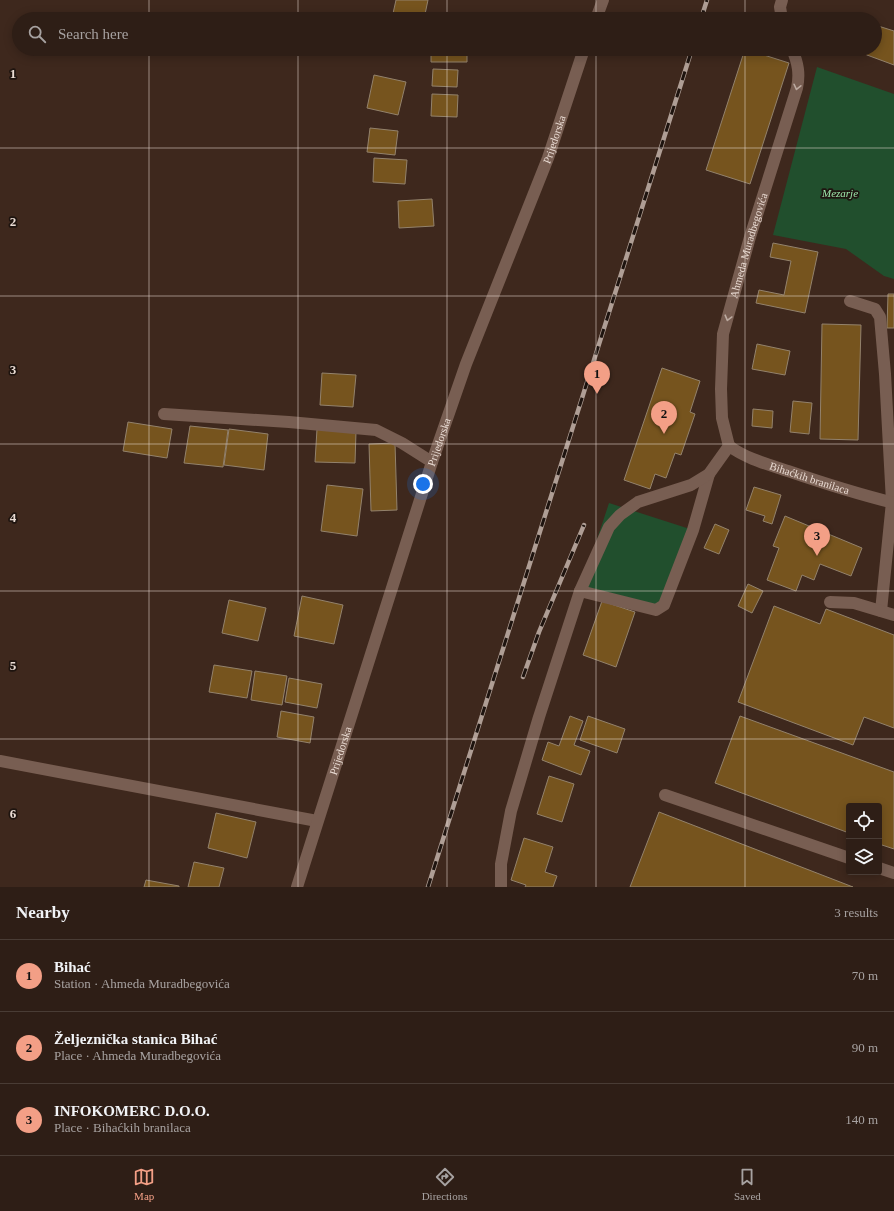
<!DOCTYPE html>
<meta charset="utf-8">
<style>
body{margin:0;font-family:Georgia,serif;background:#3a2b23;color:#f1f3f6}
.controls{position:absolute;right:12px;bottom:12px;display:grid;overflow:hidden;border-radius:4px;box-shadow:0 2px 10px #0003}
.controls button{width:36px;height:36px;display:grid;place-items:center;padding:0;border:0;border-bottom:1px solid #493c35;background:#2e1e16;color:#f1f3f6;font:20px sans-serif}
.you{position:absolute;left:423px;top:484px;width:14px;height:14px;margin:-10px;border:3px solid #fff;border-radius:50%;background:#1a73e8;box-shadow:0 0 0 6px #1a73e833}
.badge{display:grid;place-items:center;width:26px;height:26px;border-radius:50%;background:#f39f86;color:#111;font-size:13px;font-weight:700}
.pin{position:absolute;translate:-50% -33px;filter:drop-shadow(0 1px 2px #0008)}
.pin::after{content:'';position:absolute;top:21px;width:14px;height:12px;background:inherit;clip-path:polygon(0 0,100% 0,50% 100%)}
.list{margin:0;padding:0;list-style:none}
h2{display:flex;justify-content:space-between;align-items:center;height:52px;margin:0;padding:0 16px;font-size:17px}
h2 small{font-size:13px;font-weight:400;color:#a7a2a1}
.list li{display:grid;grid-template-columns:26px 1fr auto;gap:12px;align-items:center;box-sizing:border-box;height:72px;padding:0 16px;border-top:1px solid #493c35}
.list b{display:block;font-size:15px;white-space:nowrap}
.list p{margin:0;font-size:13px;white-space:nowrap;color:#a7a2a1}
.list em{font-size:13px;font-style:normal;color:#a7a2a1}
.icon{flex:none;width:22px;height:22px;fill:none;stroke:currentColor;stroke-width:2;stroke-linecap:round;stroke-linejoin:round}
.map{position:relative;flex:none;width:894px;height:887px;overflow:hidden}
.search{position:absolute;background:#2e1e16;box-shadow:0 2px 10px #0003;left:12px;right:12px;top:12px;height:44px;display:flex;align-items:center;gap:10px;box-sizing:border-box;padding:0 14px;border-radius:22px;color:#a7a2a1;font-size:15px}
.sheet{height:268px;background:#2e1e16}
nav{display:flex;justify-content:space-around;align-items:center;box-sizing:border-box;height:56px;border-top:1px solid #493c35;background:#2e1e16;font-size:11px;color:#a7a2a1}
nav a{display:grid;justify-items:center;gap:2px}
nav .on{color:#f39f86}
.map>svg:first-child{display:block}
.green{fill:#214f2d}
.building{fill:#76541e;stroke:#93826c}
.lines{fill:none;stroke-linecap:round;stroke-linejoin:round}
.minor{stroke:#785e52;stroke-width:12}
.rail-casing{stroke:#af9e95;stroke-width:4.5}
.rail{stroke:#1e140f;stroke-width:3;stroke-dasharray:9;stroke-linecap:butt}
.oneway{stroke:#bcaaa0}
.grid{fill:none;stroke:#eadcd4;stroke-width:1;stroke-opacity:0.55}
.labels{text-anchor:middle;stroke-width:3.5;stroke-linejoin:round;paint-order:stroke}
.street-label{font-size:11px;fill:#eadcd4;stroke:#1e140f}
.park-label{font-size:11px;font-style:italic;fill:#9eeaad;stroke:#1e140f}
.grid-label{font-size:13px;text-anchor:middle;font-weight:bold;fill:#eadcd4;stroke:#1e140f;stroke-width:3.5;stroke-linejoin:round;paint-order:stroke}
</style>
<div class="map">
<svg width="894" height="887" viewBox="0 0 894 887">
<rect width="100%" height="100%" fill="#3e281d"/>
<!-- green -->
<path class="green" d="M817,67L894,94V279L884,276L846,249L773,235Z
M609,503L693,530L656,610L580,591Z"/>
<!-- building -->
<path class="building" d="M396,0H428L424,19L392,18Z
M875,25L894,31V65L867,55L857,49H875Z
M431,49H467V62H431Z
M745,49L789,63L750,184L706,170Z
M433,69L458,70L457,87L432,86Z
M374,75L406,82L398,115L367,108Z
M432,94L458,95L457,117L431,116Z
M370,128L398,131L395,155L367,152Z
M374,158L407,160L405,184L373,182Z
M432,199L434,226L399,228L398,201Z
M773,243L818,252L805,313L756,303L759,290L784,295L791,261L770,257Z
M888,294H894V328H887Z
M822,324L861,325L858,440L820,439Z
M757,344L790,351L785,375L752,369Z
M662,368L700,381L690,412L695,414L681,455L675,453L666,478L655,474L650,489L624,480Z
M322,373L356,375L353,407L320,405Z
M793,401L812,403L809,434L790,432Z
M753,409L773,411L772,428L752,426Z
M128,422L172,429L167,458L123,451Z
M190,426L228,430L223,467L184,463Z
M229,429L268,434L264,470L224,465Z
M317,429L356,431L355,463L315,462Z
M395,443L397,510L371,511L369,444Z
M327,485L363,489L357,536L321,531Z
M754,487L781,495L772,524L763,521L765,516L746,510Z
M785,516L862,548L851,576L820,564L814,580L802,575L796,591L767,580L779,548L773,546Z
M715,524L729,530L719,554L704,548Z
M748,584L763,591L752,613L738,606Z
M302,596L343,605L334,644L294,636Z
M229,600L266,608L258,641L222,633Z
M602,601L635,612L616,667L583,655Z
M774,606L820,624L826,609L894,635V728L864,717L853,745L738,702Z
M214,665L252,671L247,698L209,692Z
M255,671L287,676L282,705L251,700Z
M289,678L322,684L317,708L285,702Z
M281,711L314,717L310,743L277,737Z
M570,716L583,721L574,745L590,751L581,775L542,760L548,742L559,746Z
M588,716L625,729L617,753L580,740Z
M740,716L894,772V849L879,844V806H849V833L715,783Z
M549,776L574,784L562,822L537,814Z
M659,812L853,887H630Z
M216,813L256,822L247,858L208,848Z
M524,838L553,847L545,872L557,876L553,887H525L526,885L511,880Z
M194,862L224,868L219,887H188Z
M146,880L179,886V887H144Z"/>
<g class="lines">
<!-- minor -->
<g class="minor">
<path d="M782,0L780,7L782,19"/>
<path d="M596,19L603,0"/>
<path d="M850,301L875,309L880,317L885,374L892,502L881,611"/>
<path d="M164,414L289,422L376,430L402,443L432,462"/>
<path id="s1" d="M729,446L722,418L721,389L723,334L750,237L797,88C800,74 798,63 792,49"/>
<path id="s2" d="M729,446C747,459 767,464 788,471C823,483 858,494 894,503"/>
<path d="M580,591L656,610L664,605L693,530L709,474"/>
<path d="M830,602L854,603L894,615"/>
<path d="M0,761L317,821"/>
<path d="M665,795L849,858"/>
<path d="M879,868L894,873"/>
<path id="s3" d="M297,887L432,462L466,364L548,158L584,49"/>
<path d="M501,887V864L511,811L539,717L580,591L609,527L620,515L638,502L691,485L709,474L729,446"/>
</g>
<defs>
<path id="rail" d="M701,19L707,0
M523,677L539,632L584,525
M428,887L692,49"/>
</defs>
<!-- rail casing -->
<use href="#rail" class="rail-casing"/>
<!-- rail -->
<use href="#rail" class="rail"/>
</g>
<!-- one-way arrows -->
<defs><path id="oneway-chevron" d="M-2-3.5L2.5 0L-2 3.5" fill="none" stroke-width="1.6" stroke-linecap="round" stroke-linejoin="round"/></defs>
<g class="oneway">
<use href="#oneway-chevron" transform="translate(797 87) rotate(103)"/>
<use href="#oneway-chevron" transform="translate(728 318) rotate(105)"/>
</g>
<!-- grid -->
<path class="grid" d="M149,0V19M298,0V19M447,0V19M596,0V19M745,0V19M149,49V887M298,49V887M447,49V887M596,49V887M745,49V887M0,148H894M0,296H894M0,444H894M0,591H894M0,739H894"/>
<g class="labels">
<!-- street labels -->
<g class="street-label">
<text dy="4" stroke="none"><textPath href="#s3" startOffset="791">Prijedorska</textPath></text>
<text dy="4" stroke="none"><textPath href="#s1" startOffset="205">Ahmeda Muradbegovića</textPath></text>
<text dy="4" stroke="none"><textPath href="#s3" startOffset="467">Prijedorska</textPath></text>
<text dy="4" stroke="none"><textPath href="#s2" startOffset="87">Bihaćkih branilaca</textPath></text>
<text dy="4" stroke="none"><textPath href="#s3" startOffset="143">Prijedorska</textPath></text>
</g>
<!-- park labels -->
<g class="park-label">
<text x="840" y="197">Mezarje</text>
</g>
</g>
<g class="grid-label">
<text x="13" y="78">1</text>
<text x="13" y="226">2</text>
<text x="13" y="374">3</text>
<text x="13" y="522">4</text>
<text x="13" y="670">5</text>
<text x="13" y="818">6</text>
</g>
</svg>
<div class="controls">
<button><svg class="icon" aria-label="locate" viewBox="0 0 24 24"><circle cx="12" cy="12" r="6"/><path d="M12 2v4M12 18v4M2 12h4M18 12h4"/></svg></button>
<button><svg class="icon" aria-label="layers" viewBox="0 0 24 24"><path d="M12 4l9 5-9 5-9-5zM3 14l9 5 9-5"/></svg></button>
</div>
<div class="you"></div>
<div class="pin badge" style="left:597px;top:394px">1</div>
<div class="pin badge" style="left:664px;top:434px">2</div>
<div class="pin badge" style="left:817px;top:556px">3</div>
<div class="search"><svg class="icon" aria-label="search" viewBox="0 0 24 24"><circle cx="10" cy="10" r="6"/><path d="M15 15l6 6"/></svg>Search here</div>
</div>
<section class="sheet">
<h2>Nearby<small>3 results</small></h2>
<ul class="list">
<li><span class="badge">1</span><div><b>Bihać</b><p>Station · Ahmeda Muradbegovića</p></div><em>70 m</em></li>
<li><span class="badge">2</span><div><b>Željeznička stanica Bihać</b><p>Place · Ahmeda Muradbegovića</p></div><em>90 m</em></li>
<li><span class="badge">3</span><div><b>INFOKOMERC D.O.O.</b><p>Place · Bihaćkih branilaca</p></div><em>140 m</em></li>
</ul>
</section>
<nav>
<a class="on"><svg class="icon" aria-label="map" viewBox="0 0 24 24"><path d="M3 6l6-2 6 2 6-2v14l-6 2-6-2-6 2zM9 4v14M15 6v14"/></svg>Map</a>
<a><svg class="icon" aria-label="directions" viewBox="0 0 24 24"><path d="M12 3l9 9-9 9-9-9zM9 14v-3h6M13 9l2 2-2 2"/></svg>Directions</a>
<a><svg class="icon" aria-label="saved" viewBox="0 0 24 24"><path d="M7 4h10v16l-5-4-5 4z"/></svg>Saved</a>
</nav>
